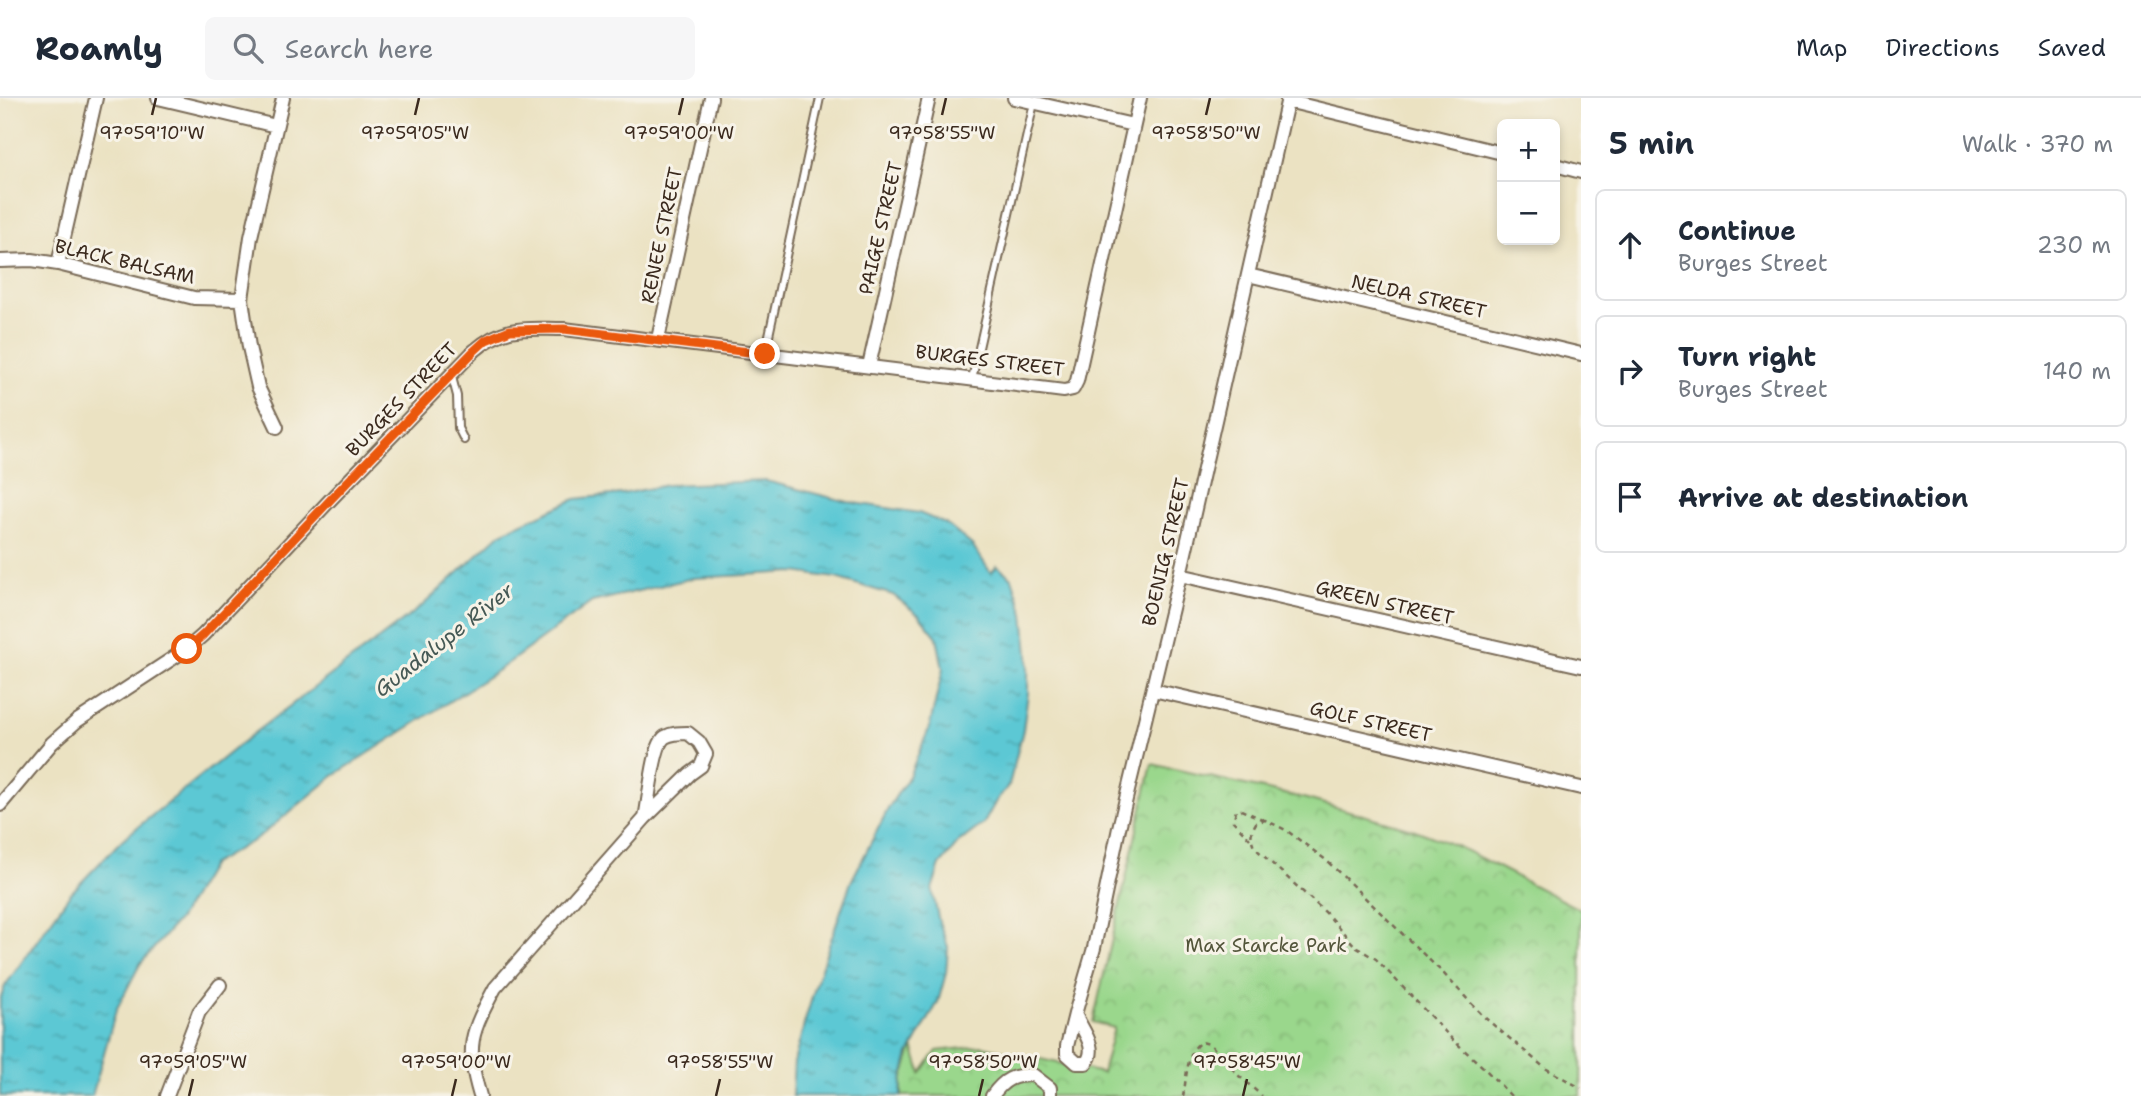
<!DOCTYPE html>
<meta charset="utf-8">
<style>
body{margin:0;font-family:"Shantell Sans",sans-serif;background:#f6f6f7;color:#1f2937}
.controls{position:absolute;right:21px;top:21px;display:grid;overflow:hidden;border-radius:10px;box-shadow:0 4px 10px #0003}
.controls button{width:63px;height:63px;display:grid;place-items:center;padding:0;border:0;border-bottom:2px solid #e0e1e3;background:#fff;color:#1f2937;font:35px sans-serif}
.stop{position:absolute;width:21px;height:21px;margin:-16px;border:5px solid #ea580c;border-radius:50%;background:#fff}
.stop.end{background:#ea580c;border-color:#fff;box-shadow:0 2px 7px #0008}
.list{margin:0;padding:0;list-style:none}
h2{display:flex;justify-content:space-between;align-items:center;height:91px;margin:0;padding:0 28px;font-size:30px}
h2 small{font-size:23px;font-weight:400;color:#747a83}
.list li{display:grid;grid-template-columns:46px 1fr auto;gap:21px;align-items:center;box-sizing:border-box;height:112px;margin:0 14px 14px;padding:0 14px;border:2px solid #e0e1e3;border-radius:10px}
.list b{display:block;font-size:26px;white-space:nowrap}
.list p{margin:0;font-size:23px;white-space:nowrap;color:#747a83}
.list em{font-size:23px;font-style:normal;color:#747a83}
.icon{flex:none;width:38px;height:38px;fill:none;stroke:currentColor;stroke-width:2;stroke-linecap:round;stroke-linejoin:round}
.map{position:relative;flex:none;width:1581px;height:998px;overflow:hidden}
header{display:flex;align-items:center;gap:42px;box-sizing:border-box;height:98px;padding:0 35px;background:#fff;border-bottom:2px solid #e0e1e3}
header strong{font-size:33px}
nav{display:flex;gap:38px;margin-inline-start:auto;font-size:24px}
.search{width:490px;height:63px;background:#f6f6f7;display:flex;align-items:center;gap:18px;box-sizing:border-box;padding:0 24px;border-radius:10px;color:#747a83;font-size:26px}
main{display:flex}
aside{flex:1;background:#fff}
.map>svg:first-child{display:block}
.park{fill:url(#park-crowns);stroke:#6a8055;stroke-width:2}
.water{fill:url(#water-ripples);stroke:#4c7979;stroke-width:2}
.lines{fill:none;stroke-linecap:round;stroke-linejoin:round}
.service-casing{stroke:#796a57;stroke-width:10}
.minor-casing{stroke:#796a57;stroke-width:16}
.path{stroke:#796a57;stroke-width:2.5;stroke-dasharray:5 5;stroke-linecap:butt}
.service{stroke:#fff;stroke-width:6}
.minor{stroke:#fff;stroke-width:12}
.route{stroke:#ea580c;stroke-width:9}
.ticks{fill:none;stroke:#3b2a1e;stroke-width:2.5}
.labels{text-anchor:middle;stroke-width:6;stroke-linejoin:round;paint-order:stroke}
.street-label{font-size:19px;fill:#3b2a1e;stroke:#f7f3e8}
.park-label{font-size:19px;fill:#53553a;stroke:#f7f3e8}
.water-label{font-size:21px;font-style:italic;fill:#455955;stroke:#f7f3e8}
.ticks-label{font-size:18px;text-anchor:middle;fill:#3b2a1e;stroke:#f7f3e8;stroke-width:6;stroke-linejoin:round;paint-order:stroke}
</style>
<header>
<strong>Roamly</strong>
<div class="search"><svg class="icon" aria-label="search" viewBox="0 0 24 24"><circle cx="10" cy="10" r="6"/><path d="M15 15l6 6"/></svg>Search here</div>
<nav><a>Map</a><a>Directions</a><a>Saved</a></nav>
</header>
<main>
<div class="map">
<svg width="1581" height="998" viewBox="0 0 1581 998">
<defs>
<pattern id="park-crowns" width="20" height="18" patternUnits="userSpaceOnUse" patternTransform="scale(1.75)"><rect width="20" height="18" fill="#9ad78c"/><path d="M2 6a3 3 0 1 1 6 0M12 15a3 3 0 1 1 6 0" fill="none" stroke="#86b978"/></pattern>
<pattern id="water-ripples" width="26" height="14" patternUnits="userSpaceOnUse" patternTransform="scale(1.75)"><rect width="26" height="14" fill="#5cc8d4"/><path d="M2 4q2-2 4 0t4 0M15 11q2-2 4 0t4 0" fill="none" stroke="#4da3ab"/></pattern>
</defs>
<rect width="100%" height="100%" fill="#f7f3e8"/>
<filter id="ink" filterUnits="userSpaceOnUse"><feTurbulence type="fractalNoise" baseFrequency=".0143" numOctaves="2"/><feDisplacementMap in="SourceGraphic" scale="14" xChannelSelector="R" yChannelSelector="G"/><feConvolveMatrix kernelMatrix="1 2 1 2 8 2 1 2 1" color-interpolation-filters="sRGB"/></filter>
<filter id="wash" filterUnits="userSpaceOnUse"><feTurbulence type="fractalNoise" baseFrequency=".00686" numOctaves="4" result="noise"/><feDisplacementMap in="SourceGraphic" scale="28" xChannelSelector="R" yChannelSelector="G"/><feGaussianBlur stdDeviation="1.57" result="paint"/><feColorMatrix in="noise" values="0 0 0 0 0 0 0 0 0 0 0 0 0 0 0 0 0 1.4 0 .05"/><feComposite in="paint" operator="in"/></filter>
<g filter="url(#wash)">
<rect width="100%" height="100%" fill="#ebe2c2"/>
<!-- park -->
<path class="park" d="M1152,666L1307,701L1415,732L1459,749L1581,812V998H902V983L913,948L921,975L937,953L983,948L1102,975L1114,930L1093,924Z"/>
<!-- water -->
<path class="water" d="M766,383L848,404L919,415L946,426L973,448L991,475L997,468L1012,480L1024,516L1028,556V595L1023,632L1009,687L996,703L984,725L958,745L940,767L932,791L939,824L948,849L946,875L938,904L909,956L902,983L901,998H792L794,964L805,923L819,876L851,784L889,709L909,678L929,631L943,571L937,539L920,518L893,497L836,480L795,474L693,480L592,504L500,571L336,676L258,740L212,766L179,821L140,866L116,912L92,998H0V902L5,888L70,796L123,741L254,635L421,509L501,435L575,401L622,396L667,387Z"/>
</g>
<g filter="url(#ink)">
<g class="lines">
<defs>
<path id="service" d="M765,256L820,0
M452,279L457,298L458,330L464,342
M972,281L1034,5"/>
<path id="minor" d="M158,0L276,28
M1014,0L1133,27
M1287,3L1502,55
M1555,67L1581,74
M0,163L32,162L58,166L194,200L242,201
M58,166L96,0
M1248,177L1581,256
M658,241L711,0
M869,268L929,0
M277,329L258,289L249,249L242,201L251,139L283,0
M1180,477L1581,568
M1153,592L1581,690
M688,635L699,644L706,656L701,668L690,676L645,720C649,703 653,647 665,639C672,635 680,635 688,635Z
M0,707L52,645L77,623L187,551L203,537L332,400L474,253C505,226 525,231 564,231L1064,293L1073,291L1077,283L1140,0
M1075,916L1094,850L1119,730L1180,477L1288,0
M1075,916C1082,932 1099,950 1086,965H1077L1067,956V948Z
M167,998L199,914L220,887
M480,998C465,947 471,935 495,890L645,720
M992,998C1004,981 1013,977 1033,977L1050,990V998"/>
</defs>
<!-- service casing -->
<use href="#service" class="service-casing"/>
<!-- minor casing -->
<use href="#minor" class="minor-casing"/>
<!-- path -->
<path class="path" d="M1250,741L1233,723L1236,713L1241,712L1265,722
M1183,998C1187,981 1186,953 1201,944L1210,946L1239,978L1262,998
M1511,998L1483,969L1453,942L1376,861L1357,850L1325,814L1255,750C1250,740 1250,735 1256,725L1265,722L1286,732L1326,762L1443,875L1484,919L1545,970L1581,990"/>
<!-- service -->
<use href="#service" class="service"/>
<!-- minor -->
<use href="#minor" class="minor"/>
</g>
</g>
<g class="lines" filter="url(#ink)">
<!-- route -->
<path class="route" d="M187,551L203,537L332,400L474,253L486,242L510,232L564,231L765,256"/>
</g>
<!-- ticks -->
<path class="ticks" d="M152,17L156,0M415,17L419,0M679,17L683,0M942,17L946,0M1206,17L1210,0M189,998L193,981M452,998L456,981M716,998L720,981M979,998L983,981M1243,998L1247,981"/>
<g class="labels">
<!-- street labels -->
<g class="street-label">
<text transform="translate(880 130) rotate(-77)" y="7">PAIGE STREET</text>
<text transform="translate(661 137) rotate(-78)" y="7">RENEE STREET</text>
<text transform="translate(125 163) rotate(13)" y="7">BLACK BALSAM</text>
<text transform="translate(1419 198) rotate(13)" y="7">NELDA STREET</text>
<text transform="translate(990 262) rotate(7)" y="7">BURGES STREET</text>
<text transform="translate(401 301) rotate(-46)" y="7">BURGES STREET</text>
<text transform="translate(1165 454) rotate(-77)" y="7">BOENIG STREET</text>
<text transform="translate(1385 504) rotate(13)" y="7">GREEN STREET</text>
<text transform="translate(1371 623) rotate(13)" y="7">GOLF STREET</text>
</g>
<!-- park labels -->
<g class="park-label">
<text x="1266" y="854">Max Starcke Park</text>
</g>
<!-- water labels -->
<g class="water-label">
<text transform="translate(444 542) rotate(-38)" y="7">Guadalupe River</text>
</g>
</g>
<g class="ticks-label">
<text x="152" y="41">97°59'10"W</text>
<text x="415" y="41">97°59'05"W</text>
<text x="679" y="41">97°59'00"W</text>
<text x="942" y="41">97°58'55"W</text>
<text x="1206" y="41">97°58'50"W</text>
<text x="193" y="970">97°59'05"W</text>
<text x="456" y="970">97°59'00"W</text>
<text x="720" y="970">97°58'55"W</text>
<text x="983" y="970">97°58'50"W</text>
<text x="1247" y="970">97°58'45"W</text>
</g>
</svg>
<div class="controls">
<button>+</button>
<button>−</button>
</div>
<div class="stop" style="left:187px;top:551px"></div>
<div class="stop end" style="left:765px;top:256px"></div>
</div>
<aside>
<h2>5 min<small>Walk · 370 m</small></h2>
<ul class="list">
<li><svg class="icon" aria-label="ahead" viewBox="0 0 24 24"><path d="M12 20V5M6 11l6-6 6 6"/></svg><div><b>Continue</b><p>Burges Street</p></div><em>230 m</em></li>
<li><svg class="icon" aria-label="right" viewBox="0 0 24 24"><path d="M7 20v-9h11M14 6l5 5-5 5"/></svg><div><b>Turn right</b><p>Burges Street</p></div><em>140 m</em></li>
<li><svg class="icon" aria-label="arrive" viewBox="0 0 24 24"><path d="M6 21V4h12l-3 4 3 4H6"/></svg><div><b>Arrive at destination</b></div></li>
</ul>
</aside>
</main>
